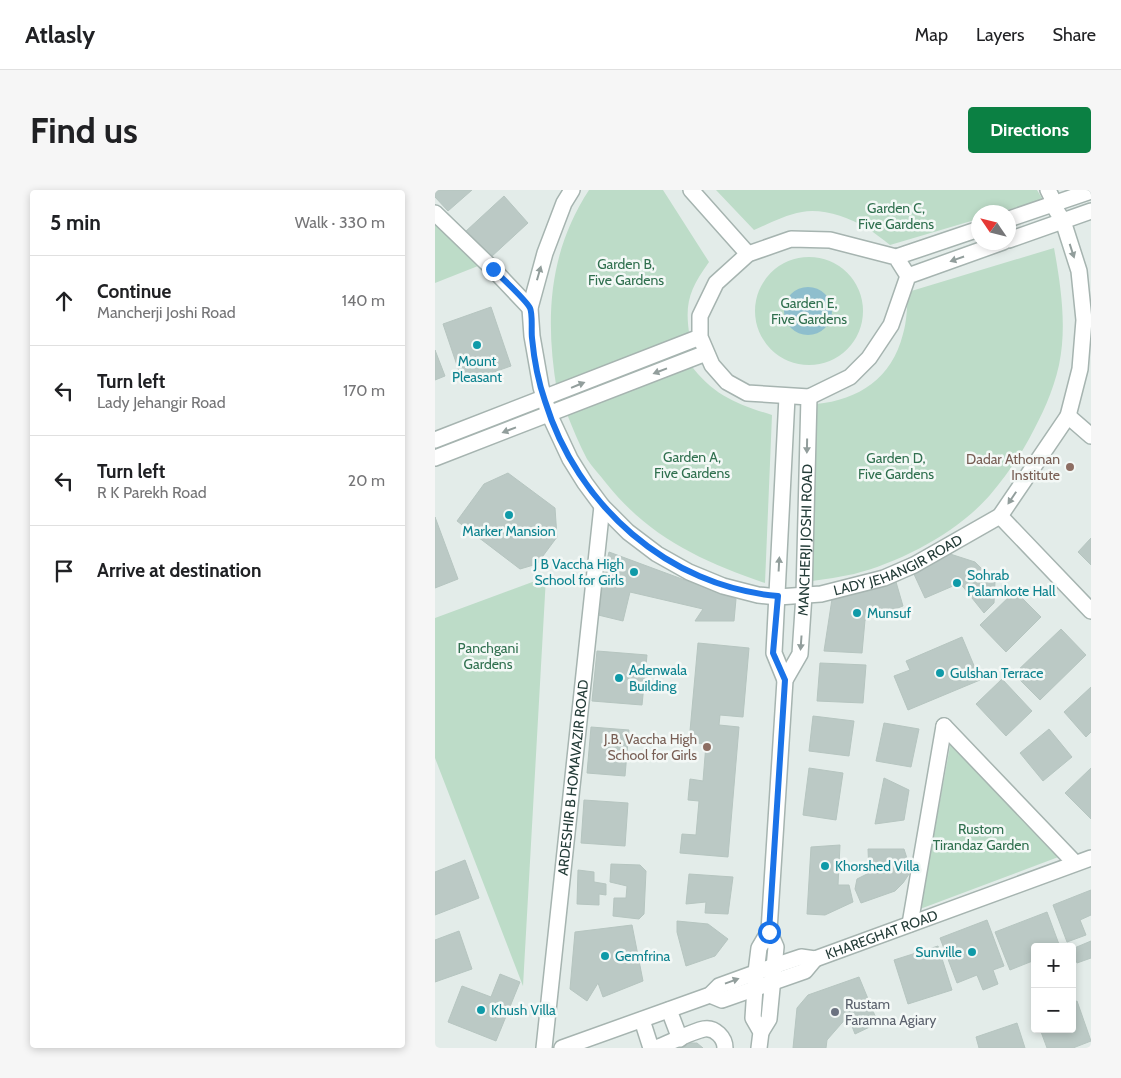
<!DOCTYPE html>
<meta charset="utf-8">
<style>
body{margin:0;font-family:Cabin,sans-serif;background:#f6f6f6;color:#202124}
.controls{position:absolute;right:15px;bottom:15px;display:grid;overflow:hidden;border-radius:5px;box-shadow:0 2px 8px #0003}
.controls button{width:45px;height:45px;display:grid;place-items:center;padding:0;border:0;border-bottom:1px solid #e0e0e0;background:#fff;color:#202124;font:25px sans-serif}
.compass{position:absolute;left:536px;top:15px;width:45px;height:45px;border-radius:50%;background:#fff;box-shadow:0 2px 8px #0003;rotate:305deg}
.stop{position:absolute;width:15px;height:15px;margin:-11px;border:4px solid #1a73e8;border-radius:50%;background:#fff}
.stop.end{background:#1a73e8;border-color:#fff;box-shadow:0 1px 5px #0008}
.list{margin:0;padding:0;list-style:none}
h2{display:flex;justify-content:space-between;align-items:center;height:65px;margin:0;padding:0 20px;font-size:21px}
h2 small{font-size:16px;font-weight:400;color:#757577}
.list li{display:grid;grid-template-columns:32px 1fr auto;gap:15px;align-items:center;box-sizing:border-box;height:90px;padding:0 20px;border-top:1px solid #e0e0e0}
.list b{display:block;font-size:19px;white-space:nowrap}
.list p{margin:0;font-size:16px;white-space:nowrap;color:#757577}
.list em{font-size:16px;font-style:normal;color:#757577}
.icon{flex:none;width:28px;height:28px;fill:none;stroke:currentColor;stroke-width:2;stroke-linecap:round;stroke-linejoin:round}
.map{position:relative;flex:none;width:656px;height:858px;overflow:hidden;border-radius:5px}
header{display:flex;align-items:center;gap:30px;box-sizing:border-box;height:70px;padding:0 25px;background:#fff;border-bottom:1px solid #e0e0e0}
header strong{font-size:24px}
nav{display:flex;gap:28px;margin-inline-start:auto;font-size:18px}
.intro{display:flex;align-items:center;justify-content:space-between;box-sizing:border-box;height:120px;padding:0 30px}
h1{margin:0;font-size:35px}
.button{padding:12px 22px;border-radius:5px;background:#0b8043;color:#fff;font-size:18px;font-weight:700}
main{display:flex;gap:30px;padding:0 30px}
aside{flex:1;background:#fff;border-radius:5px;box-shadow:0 2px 8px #0003}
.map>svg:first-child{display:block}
.green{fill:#bddcc8}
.water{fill:#8ebecd}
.building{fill:#bbc9c5;stroke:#b6c5c0}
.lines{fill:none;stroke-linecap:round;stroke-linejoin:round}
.minor-casing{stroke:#a6b4b0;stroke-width:18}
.tertiary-casing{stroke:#a6b4b0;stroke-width:18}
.minor{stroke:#fff;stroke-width:15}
.tertiary{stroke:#fff;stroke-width:15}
.oneway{fill:#929e9c}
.route{stroke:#1a73e8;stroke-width:6}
.culture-dot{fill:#0f9aa8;stroke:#f3f8f6;stroke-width:2}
.education-dot{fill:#8d6e63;stroke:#f3f8f6;stroke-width:2}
.worship-dot{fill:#6b7280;stroke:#f3f8f6;stroke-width:2}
.labels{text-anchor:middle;stroke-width:5;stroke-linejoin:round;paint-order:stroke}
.park-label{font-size:14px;fill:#30704f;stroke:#f3f8f6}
.culture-label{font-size:14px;fill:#0d838f;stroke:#f3f8f6;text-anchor:start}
.education-label{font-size:14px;fill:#785e54;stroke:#f3f8f6;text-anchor:end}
.street-label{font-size:14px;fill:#243c38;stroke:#f3f8f6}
.worship-label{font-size:14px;fill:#5b616d;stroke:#f3f8f6;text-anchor:start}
</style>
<header>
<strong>Atlasly</strong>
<nav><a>Map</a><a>Layers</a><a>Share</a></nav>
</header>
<div class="intro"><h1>Find us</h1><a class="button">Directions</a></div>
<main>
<aside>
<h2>5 min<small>Walk · 330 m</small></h2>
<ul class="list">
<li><svg class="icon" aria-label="ahead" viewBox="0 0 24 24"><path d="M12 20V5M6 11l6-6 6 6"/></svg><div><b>Continue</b><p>Mancherji Joshi Road</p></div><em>140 m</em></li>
<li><svg class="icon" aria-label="left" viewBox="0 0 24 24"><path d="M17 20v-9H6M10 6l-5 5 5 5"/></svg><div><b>Turn left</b><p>Lady Jehangir Road</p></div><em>170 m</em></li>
<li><svg class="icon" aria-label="left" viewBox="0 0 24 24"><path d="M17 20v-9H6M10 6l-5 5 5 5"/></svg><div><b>Turn left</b><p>R K Parekh Road</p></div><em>20 m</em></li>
<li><svg class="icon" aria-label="arrive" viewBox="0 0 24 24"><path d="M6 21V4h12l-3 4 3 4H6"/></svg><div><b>Arrive at destination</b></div></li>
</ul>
</aside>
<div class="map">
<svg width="656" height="858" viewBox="0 0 656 858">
<rect width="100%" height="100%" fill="#e3ece9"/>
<!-- green -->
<path class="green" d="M154,0H228L274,72C254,100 249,114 255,148L122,201C110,129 113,63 154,0Z
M281,0H602L608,10L565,22H544L543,29L455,55C447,49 439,42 430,37C413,27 386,18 367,22C350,25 335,33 319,40Z
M0,32L43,76L0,93Z
M619,58C626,96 632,137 624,175C618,202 607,225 594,249C583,269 570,287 555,305C523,342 466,372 419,384C405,387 391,389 377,391L381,214C424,210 457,188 468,144C472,131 472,116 473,102Z
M320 121a54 54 0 1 1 108 0a54 54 0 1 1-108 0Z
M255,174C278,205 301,214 337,225L330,393C266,371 214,347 171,293C165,285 157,277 152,269C144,254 138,239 132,224Z
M111,387L88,796L0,568V428Z
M516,551L626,666L485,719Z"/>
<!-- water -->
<path class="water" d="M349 121a24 24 0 1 1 48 0a24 24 0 1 1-48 0Z"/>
<!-- building -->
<path class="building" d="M0,0H37L13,21L0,7Z
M69,6L93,33L55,68L30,42Z
M56,117L76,176L28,193L8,134Z
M0,160L10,186L0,190Z
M73,283L120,318L122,347L102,374L85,379L22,331L49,294Z
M0,327L23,389L0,398Z
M656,348V375L643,362Z
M174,362L301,409L299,431H260L268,419L195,402L188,431L159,424Z
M512,363L540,372L560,392L559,413L549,423L525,393L490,408L478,382Z
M461,392L468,416L430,430L427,463L389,461L397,409Z
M580,401L606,427L571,462L545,435Z
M626,439L651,465L605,510L579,484Z
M527,447L545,490L473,520L459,486L475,480L471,471Z
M263,453L314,458L308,527L285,525L284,535L304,537L293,667L245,663L247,644L261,645L264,611L253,610L255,589L268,591L271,554L254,552Z
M162,461L212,465L207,515L157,511Z
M385,473L431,475L428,513L382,511Z
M567,489L597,521L571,546L541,514Z
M656,497V542L651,547L629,522Z
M378,526L419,531L414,566L374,561Z
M449,533L484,539L476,577L441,571Z
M156,537L194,540L190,586L152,583Z
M614,539L637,567L608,591L585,563Z
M374,578L408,583L401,630L368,625Z
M656,578V629L630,603Z
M449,588L474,600L469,630L440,634Z
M149,610L193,613L190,656L146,653Z
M405,655L403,695H414L418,712L390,725L372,724L376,657Z
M433,659H469L476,681L468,693L460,701L426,713L420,699L422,689L434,683Z
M30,670L44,708L0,725V682Z
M176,674L205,675L211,681L209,724L204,729L178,726L179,708H191L192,696L175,692Z
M143,680L159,682V692L171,694V705L164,704V715L142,714Z
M254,684L298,687L293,724L270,723L271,712L251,714Z
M656,700V725L645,730L651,745L632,752L618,715Z
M612,722L625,757H600V770L575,780L560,742Z
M552,730L569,776L558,780L563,794L548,800L542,785L522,793L505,748Z
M242,731L273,734L293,749L280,766L251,776L242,742Z
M197,735L208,791L168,807L163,793L152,811L135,799L140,742Z
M24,741L37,779L0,792V750Z
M656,751V768L642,773L637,759Z
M503,756L517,800L473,814L459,770Z
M65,784L85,792L61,851L13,832L27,796L56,807Z
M424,787L443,833L420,844L413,826L392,850L391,858H358L362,818L373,805Z
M642,811L656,851L638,858H612L605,839H637V813Z
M582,833L590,858H544L541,847Z
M255,853H262L268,858H237Z"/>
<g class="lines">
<defs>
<g id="minor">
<path id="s1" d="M137,0L129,13L110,63L95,118L97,146L106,197L114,224L135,269L150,293L167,316L193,342L222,364L254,382L288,396L323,405L343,407L386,404L449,388L479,375L565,326L633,226L645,179L649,130L644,81L628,31L618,15L616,6L613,0"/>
<path d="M256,0L313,64"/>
<path d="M0,23L58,79L95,118"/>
<path d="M633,226L656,246"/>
<path d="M565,326L656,421"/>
<path d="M350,490L339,463L352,207"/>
<path d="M509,536L640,673"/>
<path d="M475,734L509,536"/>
<path d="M275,805L287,810L370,781L380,769"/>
<path d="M234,820L245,849"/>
<path d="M207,830L216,858"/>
<path d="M326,842L334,829L341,757L334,741"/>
<path id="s2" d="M109,858L167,316"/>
<path id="s3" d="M127,858L275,805L284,796L339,776L366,767L380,769L656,668"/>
<path d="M221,858C234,853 258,841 269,839C280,837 290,848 290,858"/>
<path id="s4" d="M324,858L326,842L318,828L321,782L324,758L334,741L350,490L365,464L369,405L374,207"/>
</g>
<path id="tertiary" d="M574,29L656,1
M356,49L395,50L461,67L473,86L456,135L434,168L415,187L374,207L312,203L292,192L277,175L265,147V126L281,93L313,64Z
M574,50L656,21
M461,67L544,39
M473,86L568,52
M0,250L265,147
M0,268L271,163"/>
</defs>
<!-- minor casing -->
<use href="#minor" class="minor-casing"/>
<!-- tertiary casing -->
<use href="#tertiary" class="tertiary-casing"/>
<!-- minor -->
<use href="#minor" class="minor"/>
<!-- tertiary -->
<use href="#tertiary" class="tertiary"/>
</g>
<!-- one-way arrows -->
<defs><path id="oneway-solid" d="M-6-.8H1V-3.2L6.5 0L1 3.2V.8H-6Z" transform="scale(1.25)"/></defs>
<g class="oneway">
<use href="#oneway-solid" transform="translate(637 61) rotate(72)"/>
<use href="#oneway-solid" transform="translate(522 69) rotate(161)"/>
<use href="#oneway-solid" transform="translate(104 83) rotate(-74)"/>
<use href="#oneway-solid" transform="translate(225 181) rotate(159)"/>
<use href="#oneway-solid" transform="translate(143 195) rotate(-22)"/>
<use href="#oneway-solid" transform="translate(74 240) rotate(159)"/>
<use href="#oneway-solid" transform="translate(372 256) rotate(91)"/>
<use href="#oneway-solid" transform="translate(577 308) rotate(124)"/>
<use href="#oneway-solid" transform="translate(344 374) rotate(-87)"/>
<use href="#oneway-solid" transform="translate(366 453) rotate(94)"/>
<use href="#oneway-solid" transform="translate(297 791) rotate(-20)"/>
</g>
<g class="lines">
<!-- route -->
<path class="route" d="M58,79C65,86 92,111 95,118C98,124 96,141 97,148C99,169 103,191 110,211C142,315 233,397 343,406L338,463L350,490L334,742"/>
</g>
<!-- markers -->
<g class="culture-dot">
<circle cx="42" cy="155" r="5"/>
<circle cx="74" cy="325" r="5"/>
<circle cx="199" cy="382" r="5"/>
<circle cx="522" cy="393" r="5"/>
<circle cx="422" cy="423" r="5"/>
<circle cx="505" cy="483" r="5"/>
<circle cx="184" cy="488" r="5"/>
<circle cx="390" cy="676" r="5"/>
<circle cx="537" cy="762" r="5"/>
<circle cx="170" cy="766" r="5"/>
<circle cx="46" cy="820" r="5"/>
</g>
<g class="education-dot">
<circle cx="635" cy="277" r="5"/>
<circle cx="272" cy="557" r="5"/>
</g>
<circle class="worship-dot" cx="400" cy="822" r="5"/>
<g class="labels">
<!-- park labels -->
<g class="park-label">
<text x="461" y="23">Garden C,<tspan x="461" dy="16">Five Gardens</tspan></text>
<text x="191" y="79">Garden B,<tspan x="191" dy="16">Five Gardens</tspan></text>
<text x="374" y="118">Garden E,<tspan x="374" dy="16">Five Gardens</tspan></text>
<text x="257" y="272">Garden A,<tspan x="257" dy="16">Five Gardens</tspan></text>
<text x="461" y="273">Garden D,<tspan x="461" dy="16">Five Gardens</tspan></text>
<text x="53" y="463">Panchgani<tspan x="53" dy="16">Gardens</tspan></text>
<text x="546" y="644">Rustom<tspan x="546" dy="16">Tirandaz Garden</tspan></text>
</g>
<!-- culture labels -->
<g class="culture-label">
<text x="42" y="176" text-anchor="middle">Mount<tspan x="42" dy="16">Pleasant</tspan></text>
<text x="74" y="346" text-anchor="middle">Marker Mansion</text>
<text x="189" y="379" text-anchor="end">J B Vaccha High<tspan x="189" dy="16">School for Girls</tspan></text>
<text x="532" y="390">Sohrab<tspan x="532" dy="16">Palamkote Hall</tspan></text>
<text x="432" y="428">Munsuf</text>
<text x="194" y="485">Adenwala<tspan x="194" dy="16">Building</tspan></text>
<text x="515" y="488">Gulshan Terrace</text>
<text x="400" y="681">Khorshed Villa</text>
<text x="527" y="767" text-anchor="end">Sunville</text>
<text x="180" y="771">Gemfrina</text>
<text x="56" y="825">Khush Villa</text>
</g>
<!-- education labels -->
<g class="education-label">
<text x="625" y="274">Dadar Athornan<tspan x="625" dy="16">Institute</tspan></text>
<text x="262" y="554">J.B. Vaccha High<tspan x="262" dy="16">School for Girls</tspan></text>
</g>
<!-- street labels -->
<g class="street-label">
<text dy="5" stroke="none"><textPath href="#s4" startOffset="518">MANCHERJI JOSHI ROAD</textPath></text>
<text dy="5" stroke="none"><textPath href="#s1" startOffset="669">LADY JEHANGIR ROAD</textPath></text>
<text dy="5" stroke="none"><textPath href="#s2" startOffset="272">ARDESHIR B HOMAVAZIR ROAD</textPath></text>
<text dy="5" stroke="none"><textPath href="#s3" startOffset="342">KHAREGHAT ROAD</textPath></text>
</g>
<!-- worship labels -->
<g class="worship-label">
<text x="410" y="819">Rustam<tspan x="410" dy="16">Faramna Agiary</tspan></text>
</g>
</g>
</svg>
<div class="controls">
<button>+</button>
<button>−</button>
</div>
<svg class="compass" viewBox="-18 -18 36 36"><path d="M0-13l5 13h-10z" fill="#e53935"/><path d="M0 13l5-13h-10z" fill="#757577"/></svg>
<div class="stop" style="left:334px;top:742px"></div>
<div class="stop end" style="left:58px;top:79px"></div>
</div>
</main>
